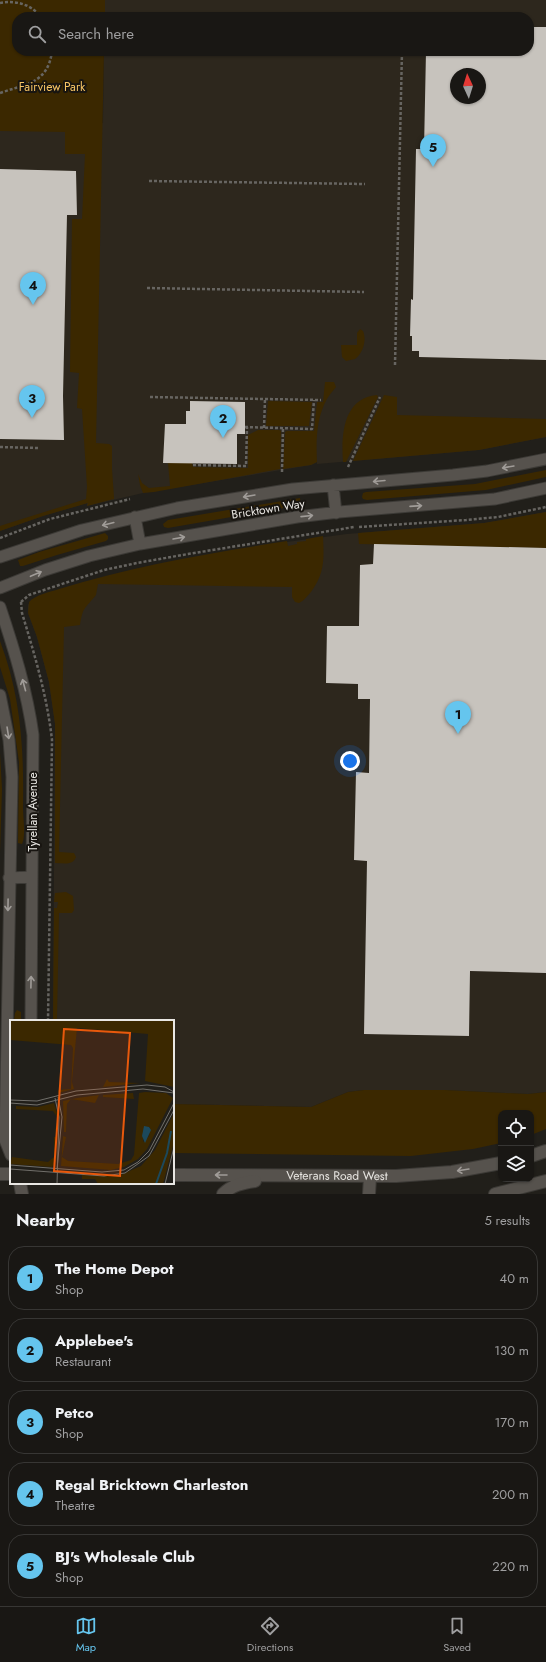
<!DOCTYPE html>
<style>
body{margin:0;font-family:Jost,sans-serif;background:#22201d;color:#f1f3f6}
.controls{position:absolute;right:12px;bottom:12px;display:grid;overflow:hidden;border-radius:8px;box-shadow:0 1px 3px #0004}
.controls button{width:36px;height:36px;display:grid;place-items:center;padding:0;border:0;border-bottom:1px solid #373634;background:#191714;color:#f1f3f6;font:20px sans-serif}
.compass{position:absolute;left:450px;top:68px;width:36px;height:36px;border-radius:50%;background:#191714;box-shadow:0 1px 3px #0004;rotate:356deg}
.you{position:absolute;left:350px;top:761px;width:14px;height:14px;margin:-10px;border:3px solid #fff;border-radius:50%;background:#1a73e8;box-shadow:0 0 0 6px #1a73e833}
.badge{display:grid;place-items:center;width:26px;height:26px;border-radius:50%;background:#65c5ee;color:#111;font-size:13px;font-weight:700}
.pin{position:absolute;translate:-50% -33px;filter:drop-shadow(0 1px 2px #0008)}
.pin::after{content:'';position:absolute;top:21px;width:14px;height:12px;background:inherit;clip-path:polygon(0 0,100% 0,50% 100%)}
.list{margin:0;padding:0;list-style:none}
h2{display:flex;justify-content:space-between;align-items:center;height:52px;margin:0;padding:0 16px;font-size:17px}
h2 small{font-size:13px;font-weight:400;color:#9f9fa0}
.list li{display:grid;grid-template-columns:26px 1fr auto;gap:12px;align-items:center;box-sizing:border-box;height:64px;margin:0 8px 8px;padding:0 8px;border:1px solid #373634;border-radius:16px}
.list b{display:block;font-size:15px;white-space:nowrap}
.list p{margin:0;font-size:13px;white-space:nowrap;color:#9f9fa0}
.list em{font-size:13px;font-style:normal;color:#9f9fa0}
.icon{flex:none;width:22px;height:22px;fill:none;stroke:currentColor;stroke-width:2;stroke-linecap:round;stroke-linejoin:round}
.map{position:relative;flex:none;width:546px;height:1194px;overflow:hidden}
.search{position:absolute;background:#191714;box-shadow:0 1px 3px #0004;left:12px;right:12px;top:12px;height:44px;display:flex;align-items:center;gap:10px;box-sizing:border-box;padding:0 14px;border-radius:16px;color:#9f9fa0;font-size:15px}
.sheet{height:412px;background:#191714}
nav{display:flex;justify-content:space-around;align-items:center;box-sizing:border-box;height:56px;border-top:1px solid #373634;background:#191714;font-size:11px;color:#9f9fa0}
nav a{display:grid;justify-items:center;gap:2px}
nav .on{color:#65c5ee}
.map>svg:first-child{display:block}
.built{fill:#2d271d;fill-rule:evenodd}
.green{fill:#3b2800}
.building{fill:#c7c3bd;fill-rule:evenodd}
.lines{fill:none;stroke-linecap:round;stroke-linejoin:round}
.lane-casing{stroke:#3c3a36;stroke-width:13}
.secondary-casing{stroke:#3c3a36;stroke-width:14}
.path{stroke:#676561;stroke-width:2.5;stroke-dasharray:3 2;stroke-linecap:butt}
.lane{stroke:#56524d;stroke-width:11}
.secondary{stroke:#56524d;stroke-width:12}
.oneway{stroke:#a09c98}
.labels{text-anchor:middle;stroke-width:4;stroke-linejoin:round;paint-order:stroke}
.park-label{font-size:12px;fill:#f7c565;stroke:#181511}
.street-label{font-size:12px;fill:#e9e7e3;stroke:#181511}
.inset-river{fill:none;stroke:#1c495c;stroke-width:2}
.inset-road{fill:none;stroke:#716f6a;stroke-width:1}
.view{fill:#e8590c;fill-opacity:0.15;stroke:#e8590c;stroke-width:2}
.inset-edge{fill:none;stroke:#e9e7e3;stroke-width:2}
</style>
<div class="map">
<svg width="546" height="1194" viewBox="0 0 546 1194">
<rect width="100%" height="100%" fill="#211f1a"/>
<!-- built -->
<path class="built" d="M105,0H546V437L479,450L317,464V462L311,465L143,493L87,506V503L43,516L0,531V123H103L104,51H529V17H105ZM456,74H480V98H456Z
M546,512V1092L528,1094L445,1090H364L348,1092L311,1107L173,1104V1021H53L55,724L49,682L37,637L28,613V605L31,600L77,584L146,567L264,545L347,534L484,523Z"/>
<!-- green -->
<path class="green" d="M0,0H105V17H17V51H104L96,443L109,444L112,446V469L114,497V499L87,506L88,503L43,516L0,531V526L6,524L86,499L87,487L82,409L77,408L79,373L70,372L72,219H82L85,154H65V132L0,131Z
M162,12L359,15L365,17H152Z
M360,329L363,331C367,340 363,353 355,359L346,361L342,357L341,345H357V333Z
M325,382H334L336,387C333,391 329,395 327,399C316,418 316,442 317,462L311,465L283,469L285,432L287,431H314L317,402H323Z
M377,395L378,397L346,462H343C341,435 343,398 377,395Z
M384,395L397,397V415L546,419V437L479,450L353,461Z
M268,401L312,402L309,426H266Z
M258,430H279L281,431L280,469L154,492L143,493L140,485L138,474L142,483L149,488L170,486L168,463H192L193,467L248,468V435Z
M546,470V477L486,490L367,500L363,499L362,497L363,493L366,492L475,484Z
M300,498L301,505L168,528L164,527L163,524L168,520Z
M546,512V548L359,544L358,533L484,523Z
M105,533L108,536V539L106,541L57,555L23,566H20L18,560L39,552Z
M323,536C324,559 325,573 311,592C307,596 304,601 299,603L295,602L292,597V587L98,584L96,595C85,609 83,606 80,625L64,627L59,852L74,853L76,857C73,866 63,863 55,863V724L49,682L37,637L28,613L29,602C35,595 50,592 59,589C133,566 211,553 287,541L288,546L297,544V542L306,541V539Z
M0,641C21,696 24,749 23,807C23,817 26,836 22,844L18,843L19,762L10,699L0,667Z
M0,753L2,789L0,853Z
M66,892L73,896L74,910L72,913H59L57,1021H53L54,908H57L58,902H54L55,893Z
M17,1010L21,1012V1021H14L15,1013Z
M364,1090H445L528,1094L546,1092V1129L531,1135V1113H501V1143L473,1149L411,1156L173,1153V1104L311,1107L348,1092Z"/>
<!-- building -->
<path class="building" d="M529,27H546V360L419,357V351H412V336H410L411,299L413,300L416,149H424L426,51H529ZM456,74H480V98H456Z
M0,169L76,171L77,215H67L63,396L64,440L0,439Z
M190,401L245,402V434H237V464L163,463L165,424H186V411H190Z
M374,544L546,548V973L470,971L469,1036L364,1034L367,861L354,860L356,772L369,773L370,699H358V684L326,683L327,626H359L360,565L373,564Z"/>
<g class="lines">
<defs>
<path id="lane" d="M333,485L336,513
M135,517L140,544
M0,557L82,530L177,508L293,489L453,475L487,471L546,459
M0,588L45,570L89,556L140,544L297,517L339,512L495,499L546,488
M0,607C14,649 27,691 33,735L31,1021
M0,695L9,740L12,777L5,1140L11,1155
M9,878L32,877"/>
<g id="secondary">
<path d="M531,1156L546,1151"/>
<path d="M0,1174H11"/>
<path id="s1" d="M173,1175L396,1176L452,1172L501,1163"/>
<path d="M20,1183L22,1194"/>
<path d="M223,1194C232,1185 242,1183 255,1181"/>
<path d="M369,1194L370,1177"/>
<path d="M495,1194L546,1181"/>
</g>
</defs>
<!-- lane casing -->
<use href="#lane" class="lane-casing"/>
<!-- secondary casing -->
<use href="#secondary" class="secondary-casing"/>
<!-- path -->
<path class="path" d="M0,3C15,0 31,4 41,17
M0,93C25,84 48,84 52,51
M149,181L365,184
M147,288L364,292
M395,365L402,51
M150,397L321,400
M245,427L312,429L314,400
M264,428L265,399
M0,447L39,448
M193,465L246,466L247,427
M348,467L380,397
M282,472L283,428
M359,527L466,520L498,517L546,507
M0,538L50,519L130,499
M21,602L29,595L104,570L137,563L188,554L354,527
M21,602L22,613C35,656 47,696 52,740L48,1021"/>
<!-- lane -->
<use href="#lane" class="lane"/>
<!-- secondary -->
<use href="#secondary" class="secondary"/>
</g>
<!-- one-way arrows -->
<defs><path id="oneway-shaft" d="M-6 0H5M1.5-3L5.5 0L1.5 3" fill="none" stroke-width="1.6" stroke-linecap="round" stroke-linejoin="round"/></defs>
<g class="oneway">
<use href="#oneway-shaft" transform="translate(508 467) rotate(170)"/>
<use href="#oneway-shaft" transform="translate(379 481) rotate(175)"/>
<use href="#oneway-shaft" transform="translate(249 496) rotate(170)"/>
<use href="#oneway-shaft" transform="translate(416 506) rotate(-4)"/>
<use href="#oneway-shaft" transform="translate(307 516) rotate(-6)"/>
<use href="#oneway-shaft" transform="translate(108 524) rotate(166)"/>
<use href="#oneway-shaft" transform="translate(179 538) rotate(-10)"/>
<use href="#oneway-shaft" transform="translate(36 574) rotate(-23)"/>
<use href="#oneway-shaft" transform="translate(24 685) rotate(-105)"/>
<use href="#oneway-shaft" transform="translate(8 733) rotate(81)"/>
<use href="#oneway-shaft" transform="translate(8 905) rotate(91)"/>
<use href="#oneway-shaft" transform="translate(31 982) rotate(-89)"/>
<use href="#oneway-shaft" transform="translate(463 1170) rotate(171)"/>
<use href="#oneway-shaft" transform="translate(221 1175) rotate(-180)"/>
</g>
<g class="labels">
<!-- park labels -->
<g class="park-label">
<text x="52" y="91">Fairview Park</text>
</g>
<!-- street labels -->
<g class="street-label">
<text transform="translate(268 509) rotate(-9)" y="4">Bricktown Way</text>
<text transform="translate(33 812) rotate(-90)" y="4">Tyrellan Avenue</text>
<text dy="4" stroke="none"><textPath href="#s1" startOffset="164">Veterans Road West</textPath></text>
</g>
</g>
<!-- overview -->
<g transform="translate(10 1020)">
<rect width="164" height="164" fill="#211f1a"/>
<path d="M0,0H164V67L135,61L138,14L67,8L62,62L64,69L48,73V70L61,69L63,28L61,25L0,20ZM97,59L99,62L130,63L93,67ZM135,72L156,73L163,78L137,129L128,139L114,147L101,150L51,146L53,116L56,117L52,137L58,141L108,144L121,140L124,135L129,73ZM140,107L139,116L133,122V110ZM123,73L124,79L93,77V75ZM89,75L85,83L61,79L57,84L56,112H54L53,81L67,78ZM44,83L48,96L47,111L45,110L48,98L43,91L6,89V86L28,87ZM164,93V122L153,164H88L85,159H72V155L108,156L131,146L145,130ZM44,117H47L44,144L42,147L0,144L2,137L38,142L44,137Z" fill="#3b2800" fill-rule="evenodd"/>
<path d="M134,106L139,107L141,110L135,123L132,116Z" fill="#1c495c"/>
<path class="inset-river" d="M146,164L157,133L161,111"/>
<path class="inset-road" d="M45,78L49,97L47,164M0,80L27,81L66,71L137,65L155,67L164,72M0,83L27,85L67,75L133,69L164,73M0,145L92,152L114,150L128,142L139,131L164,83M0,149L94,156L115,153L139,136L164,90M47,149L52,97L48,77M155,164L164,127"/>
<path class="view" d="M54,9L120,13L110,156L44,151Z"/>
<rect width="164" height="164" class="inset-edge"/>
</g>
</svg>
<div class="controls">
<button><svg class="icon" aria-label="locate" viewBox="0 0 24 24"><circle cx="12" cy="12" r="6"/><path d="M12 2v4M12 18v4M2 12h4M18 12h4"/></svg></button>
<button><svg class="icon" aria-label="layers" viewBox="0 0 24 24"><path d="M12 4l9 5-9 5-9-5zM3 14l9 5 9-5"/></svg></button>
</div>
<svg class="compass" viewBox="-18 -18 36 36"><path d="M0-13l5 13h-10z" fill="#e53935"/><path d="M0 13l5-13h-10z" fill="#9f9fa0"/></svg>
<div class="you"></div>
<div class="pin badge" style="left:458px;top:734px">1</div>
<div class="pin badge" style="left:223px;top:438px">2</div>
<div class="pin badge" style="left:32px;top:418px">3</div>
<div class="pin badge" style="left:33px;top:305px">4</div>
<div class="pin badge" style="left:433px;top:167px">5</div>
<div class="search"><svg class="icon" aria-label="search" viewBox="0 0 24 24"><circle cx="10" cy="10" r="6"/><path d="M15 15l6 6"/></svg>Search here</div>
</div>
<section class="sheet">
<h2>Nearby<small>5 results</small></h2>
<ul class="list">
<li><span class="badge">1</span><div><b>The Home Depot</b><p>Shop</p></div><em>40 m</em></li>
<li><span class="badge">2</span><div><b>Applebee's</b><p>Restaurant</p></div><em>130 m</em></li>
<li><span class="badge">3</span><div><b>Petco</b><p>Shop</p></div><em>170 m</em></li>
<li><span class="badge">4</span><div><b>Regal Bricktown Charleston</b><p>Theatre</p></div><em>200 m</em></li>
<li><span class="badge">5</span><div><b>BJ's Wholesale Club</b><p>Shop</p></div><em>220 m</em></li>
</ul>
</section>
<nav>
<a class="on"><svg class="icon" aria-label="map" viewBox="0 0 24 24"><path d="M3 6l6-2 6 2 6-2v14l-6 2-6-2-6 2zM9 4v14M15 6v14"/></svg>Map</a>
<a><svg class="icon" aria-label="directions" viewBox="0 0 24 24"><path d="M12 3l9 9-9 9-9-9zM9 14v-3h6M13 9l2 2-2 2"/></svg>Directions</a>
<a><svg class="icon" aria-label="saved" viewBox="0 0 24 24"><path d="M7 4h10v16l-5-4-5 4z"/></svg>Saved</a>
</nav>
